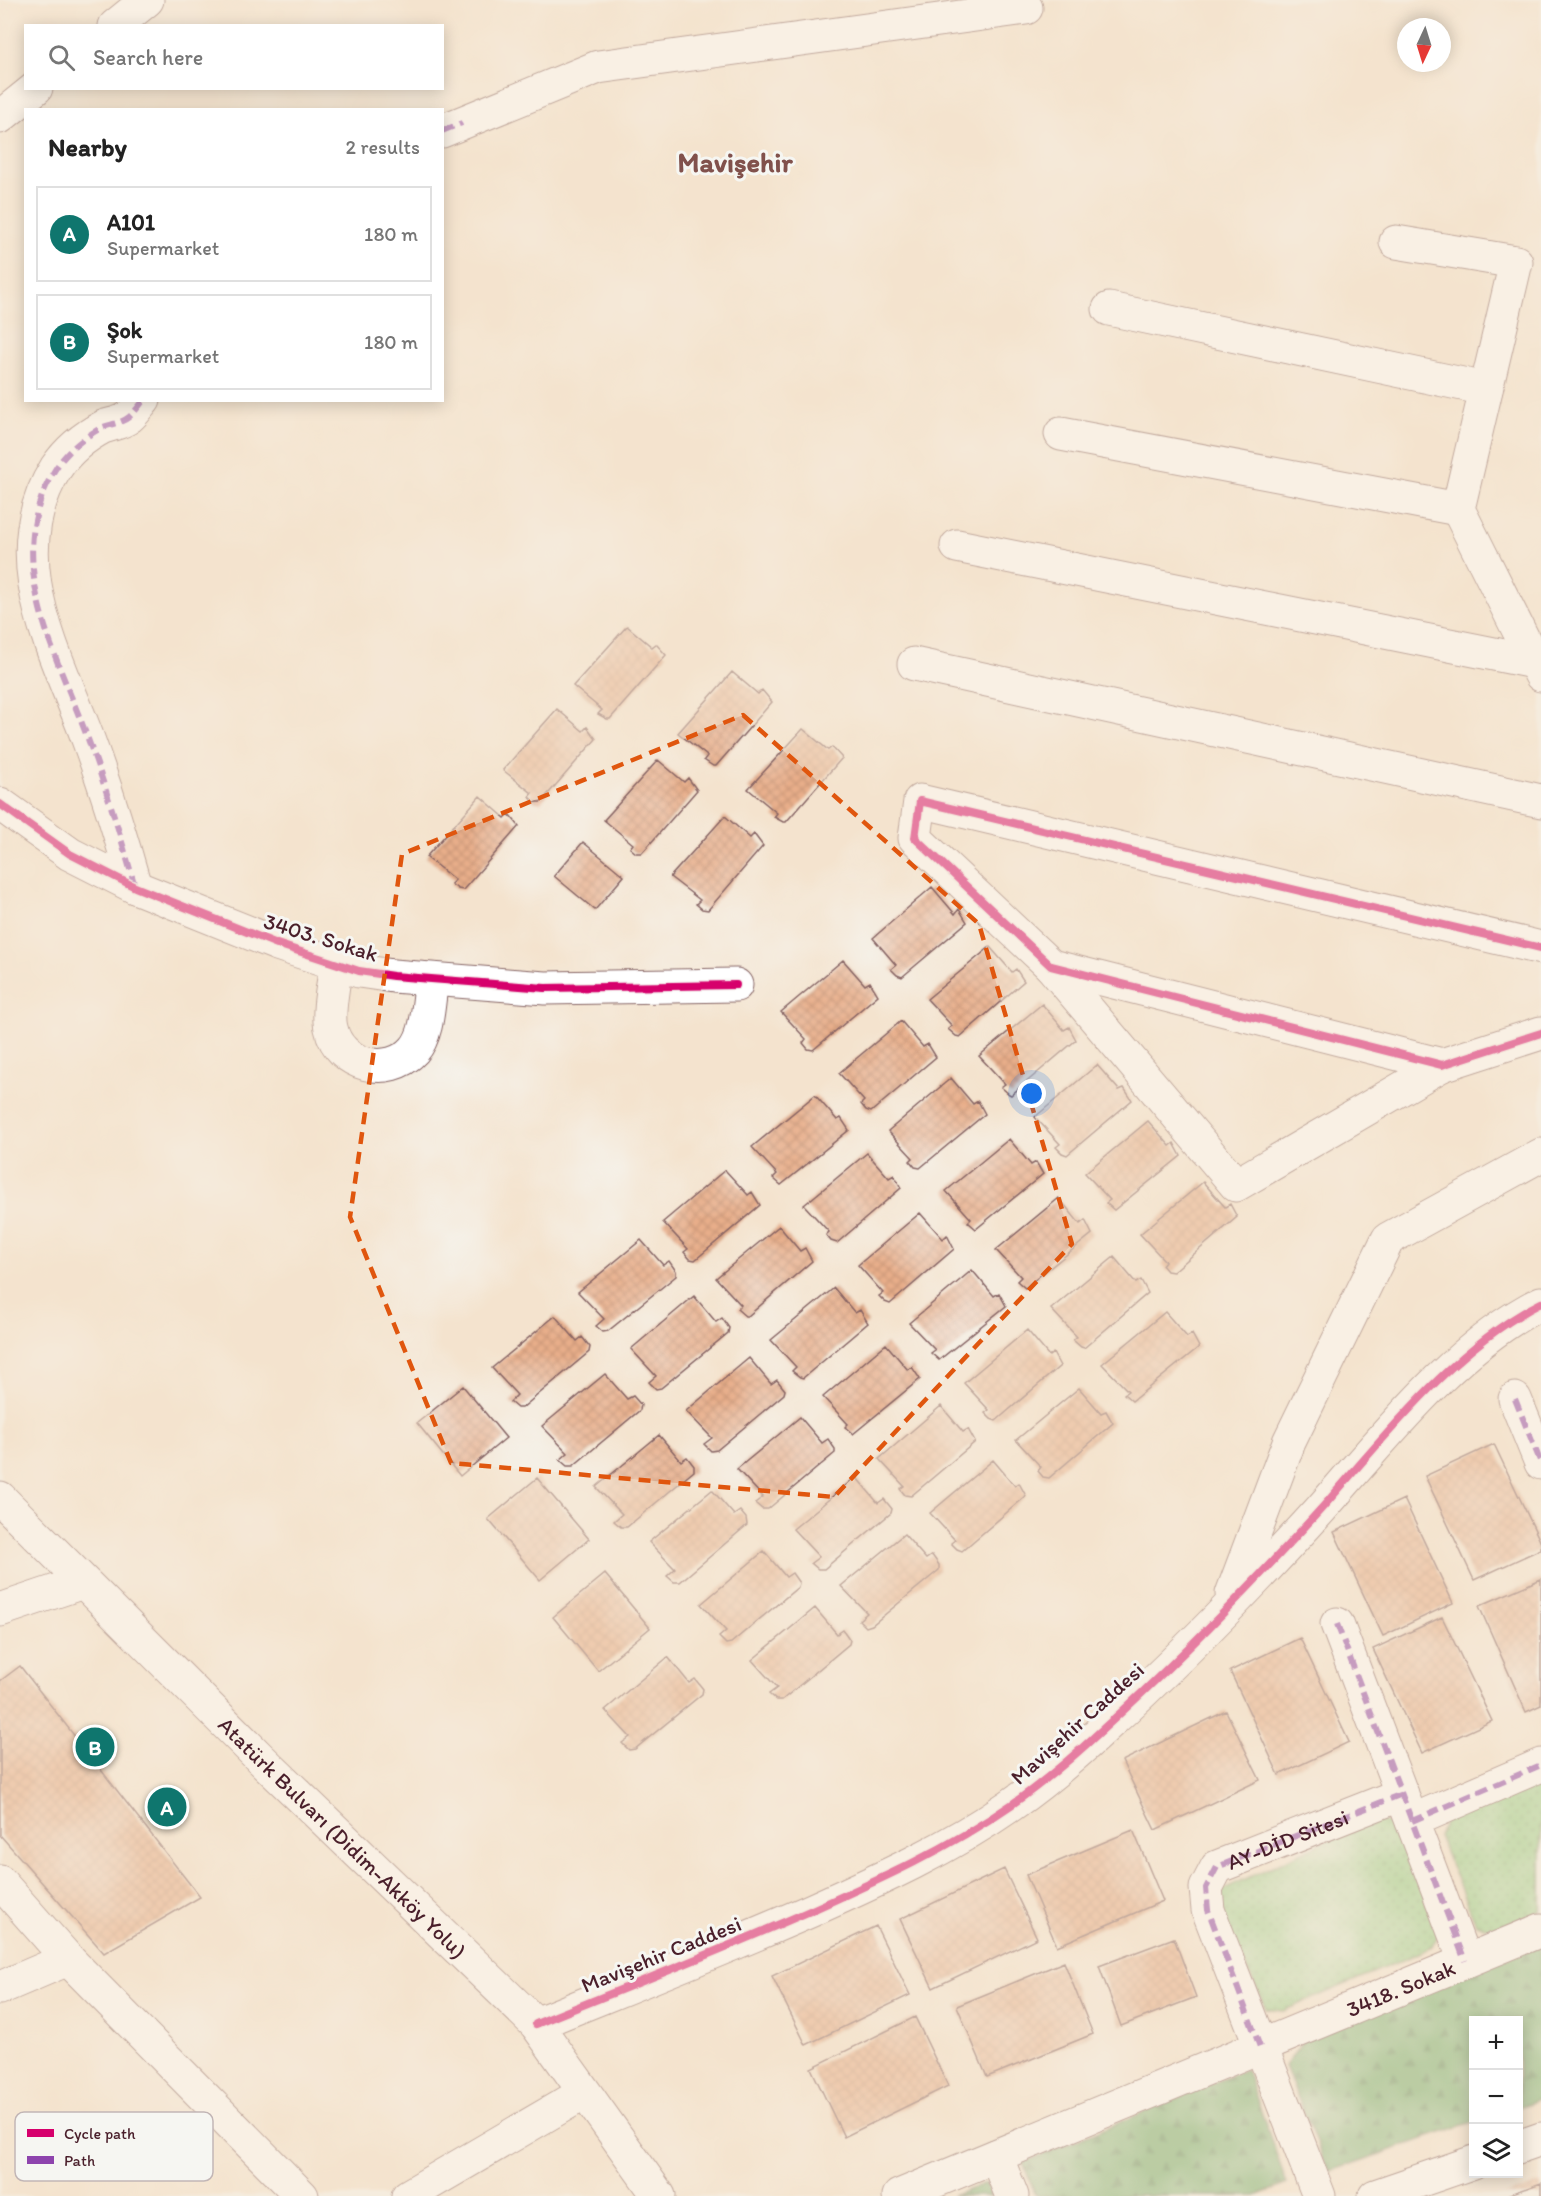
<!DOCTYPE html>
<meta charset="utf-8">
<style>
body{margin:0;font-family:Itim,sans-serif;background:#f6f6f6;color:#222}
.controls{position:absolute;right:18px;bottom:18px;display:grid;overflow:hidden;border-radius:0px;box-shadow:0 3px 15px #0003}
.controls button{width:54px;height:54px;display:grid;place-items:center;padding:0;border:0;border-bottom:2px solid #e0e0e0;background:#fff;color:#222;font:30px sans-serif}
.compass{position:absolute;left:1397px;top:18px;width:54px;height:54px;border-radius:50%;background:#fff;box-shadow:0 3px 15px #0003;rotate:184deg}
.you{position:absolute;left:1032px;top:1094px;width:21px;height:21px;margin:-15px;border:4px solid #fff;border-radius:50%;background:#1a73e8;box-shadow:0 0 0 9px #1a73e833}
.badge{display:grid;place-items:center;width:39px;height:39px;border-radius:50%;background:#0f766e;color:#fff;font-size:20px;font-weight:700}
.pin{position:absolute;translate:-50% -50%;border:3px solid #fff;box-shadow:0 2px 6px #0006}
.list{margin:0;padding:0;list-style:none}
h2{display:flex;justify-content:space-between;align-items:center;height:78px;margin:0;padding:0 24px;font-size:26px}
h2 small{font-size:20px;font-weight:400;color:#767676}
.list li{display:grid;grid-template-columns:39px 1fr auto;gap:18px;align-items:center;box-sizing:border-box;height:96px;margin:0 12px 12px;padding:0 12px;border:2px solid #e0e0e0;border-radius:0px}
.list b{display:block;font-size:22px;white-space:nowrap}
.list p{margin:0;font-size:20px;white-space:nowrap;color:#767676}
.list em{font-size:20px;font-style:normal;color:#767676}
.icon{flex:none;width:33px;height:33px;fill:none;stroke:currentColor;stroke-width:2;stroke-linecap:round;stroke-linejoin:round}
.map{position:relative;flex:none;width:1541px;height:2196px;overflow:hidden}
.search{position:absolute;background:#fff;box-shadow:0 3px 15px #0003;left:24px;top:24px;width:420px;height:66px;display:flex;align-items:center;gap:15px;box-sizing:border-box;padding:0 21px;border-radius:0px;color:#767676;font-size:22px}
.panel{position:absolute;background:#fff;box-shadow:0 3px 15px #0003;left:24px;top:108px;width:420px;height:294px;border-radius:0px}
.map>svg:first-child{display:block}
.grass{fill:url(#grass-dots);stroke:#6d7656;stroke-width:1.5}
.forest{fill:url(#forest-firs);stroke:#5f684e;stroke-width:1.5}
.building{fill:url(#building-cross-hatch)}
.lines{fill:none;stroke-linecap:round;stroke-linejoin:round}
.minor-casing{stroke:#866464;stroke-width:35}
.major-casing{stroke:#866464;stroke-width:35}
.minor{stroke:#fff;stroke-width:33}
.major{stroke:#fff;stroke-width:33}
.quiet{stroke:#8e44ad;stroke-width:6;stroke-dasharray:12 6;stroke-linecap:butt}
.cycleway-casing{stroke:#f6f6f2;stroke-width:11}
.cycleway{stroke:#d6006c;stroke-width:8}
.marked{fill:none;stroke:#e0560e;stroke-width:4.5;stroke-dasharray:12 8;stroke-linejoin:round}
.labels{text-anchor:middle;stroke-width:6;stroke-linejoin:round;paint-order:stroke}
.street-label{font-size:22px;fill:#4a1f2b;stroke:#f6f6f2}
.district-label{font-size:28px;font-weight:bold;fill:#81514c;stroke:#f6f6f2}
.key{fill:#f6f6f2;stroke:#c2b6b6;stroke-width:1.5}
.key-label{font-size:16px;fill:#4a1f2b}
</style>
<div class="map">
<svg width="1541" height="2196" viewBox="0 0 1541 2196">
<defs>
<pattern id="grass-dots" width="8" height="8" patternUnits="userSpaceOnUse" patternTransform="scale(1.5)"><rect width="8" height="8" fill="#90cd82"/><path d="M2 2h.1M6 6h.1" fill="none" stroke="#78a66b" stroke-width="1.8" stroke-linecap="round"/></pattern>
<pattern id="forest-firs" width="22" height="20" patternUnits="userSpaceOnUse" patternTransform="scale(1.5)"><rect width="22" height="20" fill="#74b070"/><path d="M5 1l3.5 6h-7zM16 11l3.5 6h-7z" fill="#618f5c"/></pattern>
<pattern id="building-cross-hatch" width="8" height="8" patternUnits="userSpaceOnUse" patternTransform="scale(1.5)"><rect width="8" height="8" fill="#e8ae8a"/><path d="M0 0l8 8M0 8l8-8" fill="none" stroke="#c89577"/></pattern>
</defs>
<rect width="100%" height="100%" fill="#f6f6f2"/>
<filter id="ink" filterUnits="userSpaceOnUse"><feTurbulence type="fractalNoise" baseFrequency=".0167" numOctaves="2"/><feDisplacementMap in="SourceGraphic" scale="12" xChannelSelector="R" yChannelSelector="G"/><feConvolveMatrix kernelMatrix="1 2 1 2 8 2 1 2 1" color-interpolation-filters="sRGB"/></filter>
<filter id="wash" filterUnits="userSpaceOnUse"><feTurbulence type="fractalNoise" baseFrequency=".008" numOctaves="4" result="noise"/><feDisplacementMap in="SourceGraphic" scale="24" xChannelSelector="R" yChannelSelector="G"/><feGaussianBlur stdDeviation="1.35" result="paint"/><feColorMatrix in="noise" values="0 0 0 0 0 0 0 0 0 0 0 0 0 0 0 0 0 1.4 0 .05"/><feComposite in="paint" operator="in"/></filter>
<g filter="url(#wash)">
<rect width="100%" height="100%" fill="#f4e3ce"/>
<!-- grass -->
<path class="grass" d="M1541,1780V1910L1494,1930L1476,1924L1438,1836L1446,1819Z
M1373,1819L1401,1827L1440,1930L1433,1947L1283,2011L1266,2009L1217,1905L1224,1889Z"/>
<!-- forest -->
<path class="forest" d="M1541,1943V2099L1519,2107L1518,2020H1474L1473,2122L1328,2172L1285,2066L1303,2041Z
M1246,2069L1287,2184L1256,2196H1036L1023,2163Z
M986,2183L991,2196H952Z"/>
<g id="blocks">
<!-- building -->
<path class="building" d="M627,626L652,647L656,644L666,655L610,719H607L598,714L602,710L573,686Z
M732,672L758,694L762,690L772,702L716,766H713L704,760L707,756L678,733Z
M557,709L583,731L587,727L596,739L541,802H535L529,797L532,793L503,770Z
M803,729L828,750L832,747L842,758L786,822H783L774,817L777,813L748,789Z
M658,760L684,782L688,778L697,790L642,853H636L630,848L633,844L604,820Z
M480,796L505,818L509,814L519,826L463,890L458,889L451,884L455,880L426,857Z
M725,816L750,838L754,834L763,846L708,910L702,909L696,904L700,900L670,877Z
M583,842L624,876L595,910L554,876Z
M932,887L955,914L959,909L967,922L902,977L897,975L891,969L896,965L873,938Z
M990,947L1012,972L1016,969L1024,981L960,1037L956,1036L948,1029L952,1026L927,999Z
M843,960L865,985L870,982L878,995L813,1050L808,1049L803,1043L806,1039L781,1012Z
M1042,1004L1064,1030L1069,1027L1076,1040L1011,1095L1009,1094L1001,1087L1005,1084L979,1056Z
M901,1021L923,1047L928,1044L936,1057L871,1112L866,1110L861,1104L864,1101L839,1073Z
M1097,1065L1119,1090L1124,1088L1132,1100L1067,1155L1062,1153L1056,1147L1060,1144L1035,1117Z
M951,1078L973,1104L978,1101L985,1114L920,1168L915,1167L910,1161L913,1158L888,1131Z
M815,1095L837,1120L841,1118L849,1130L781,1185L773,1178L777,1174L752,1147Z
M1148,1121L1170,1146L1174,1143L1181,1156L1114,1210L1106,1203L1110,1200L1085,1173Z
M1009,1139L1031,1165L1036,1162L1043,1174L976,1229L968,1222L971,1219L946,1191Z
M867,1153L889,1178L894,1175L901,1188L837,1243L831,1241L826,1235L829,1232L804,1205Z
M725,1170L748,1195L752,1192L760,1205L695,1260L690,1259L684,1252L688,1249L663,1222Z
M1203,1182L1225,1207L1230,1204L1237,1217L1173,1272L1167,1271L1162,1265L1165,1261L1140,1234Z
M1059,1198L1080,1224L1085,1220L1092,1234L1025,1288L1017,1281L1021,1277L996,1250Z
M920,1213L943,1239L947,1235L954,1249L890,1304L885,1302L879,1296L883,1293L858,1265Z
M779,1226L800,1251L805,1248L812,1261L748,1316H745L737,1309L741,1305L716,1278Z
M641,1240L663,1265L669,1261L676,1271V1276L608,1331L603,1332L596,1326L604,1319L578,1292Z
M1114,1257L1136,1283L1141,1280L1148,1293L1084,1348L1081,1347L1073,1340L1077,1337L1051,1309Z
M972,1270L994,1296L999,1293L1006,1306L939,1360L931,1353L935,1350L909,1323Z
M834,1288L855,1313L860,1310L868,1323L803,1378L800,1377L792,1371L796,1367L771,1340Z
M694,1296L716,1322L722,1318L729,1328L728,1333L661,1388L656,1389L649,1382L656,1376L631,1349Z
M1165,1312L1187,1337L1192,1334L1199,1347L1132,1401L1124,1394L1128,1391L1102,1364Z
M555,1316L577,1341L582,1337L590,1347L589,1352L522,1408H517L510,1402L517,1395L492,1368Z
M1027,1330L1049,1356L1053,1353L1060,1366L996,1421L991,1419L985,1413L989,1410L964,1383Z
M886,1344L908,1370L912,1367L920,1379L853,1434L845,1427L848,1424L823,1397Z
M749,1358L771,1384L777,1380L785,1390L784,1394L717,1450L711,1451L704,1444L712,1438L686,1411Z
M605,1374L627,1399L633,1396L641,1405L640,1410L573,1466H567L560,1460L568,1453L542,1426Z
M463,1386L506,1438L460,1476L417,1423Z
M1079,1388L1101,1413L1106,1411L1113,1423L1049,1478L1043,1477L1038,1471L1041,1467L1016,1440Z
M941,1406L963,1432L968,1429L975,1442L911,1496L905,1495L900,1489L904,1486L879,1459Z
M800,1417L822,1443L828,1439L835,1449V1453L768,1509H762L755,1503L763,1497L737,1469Z
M659,1435L681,1461L687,1457L694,1466V1471L627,1527H621L614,1521L622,1514L596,1487Z
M1494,1444L1541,1543V1549L1474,1580L1425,1476Z
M993,1460L1015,1486L1019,1483L1026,1496L962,1551L957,1549L951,1543L955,1540L930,1513Z
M856,1477L878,1503L884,1499L892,1509L891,1513L824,1569H818L811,1563L819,1557L793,1529Z
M537,1478L589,1539L540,1580L488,1519Z
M712,1490L734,1515L740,1511L746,1518L747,1525L680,1582H674L667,1576L675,1569L649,1542Z
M1404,1499L1453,1603L1383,1636L1334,1532Z
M904,1534L926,1559L932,1555L939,1565V1570L872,1625L866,1627L859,1620L867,1613L841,1586Z
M764,1551L786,1577L792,1573L799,1583L798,1587L731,1643L726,1644L719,1637L726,1631L701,1604Z
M605,1574L650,1628L598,1671L553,1617Z
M1541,1579V1705L1526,1712L1479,1606Z
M815,1608L837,1634L843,1630L850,1640L849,1644L782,1700H776L769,1694L777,1688L752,1660Z
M1442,1617L1492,1721L1422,1753L1373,1649Z
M1300,1638L1349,1742L1279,1775L1230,1671Z
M668,1657L689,1683L695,1679L703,1689L702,1694L635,1749L629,1750L622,1743L630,1737L605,1710Z
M20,1666L200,1897L104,1953L0,1835V1681Z
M1226,1711L1260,1780L1155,1830L1122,1761Z
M1133,1830L1163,1901L1057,1946L1026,1875Z
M1004,1869L1037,1938L933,1988L900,1919Z
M876,1926L910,1995L806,2045L772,1976Z
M1174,1938L1196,1997L1121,2026L1099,1966Z
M1064,1962L1093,2034L987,2077L957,2006Z
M915,2017L948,2086L844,2137L811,2068Z
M1541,2183V2196H1504Z"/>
</g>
</g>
<g filter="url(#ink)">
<use href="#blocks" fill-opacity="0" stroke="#866464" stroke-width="1.5"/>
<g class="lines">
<defs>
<g id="minor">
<path d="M115,26L147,0"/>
<path d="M0,117L36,88"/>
<path d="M442,131L598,67L1026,8L1022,0"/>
<path d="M1396,242L1516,262L1458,509L1541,675"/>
<path d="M1109,309L1486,389"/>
<path d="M1061,434L1458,509"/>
<path d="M957,546L1534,662"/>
<path d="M914,664L1541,801"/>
<path d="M0,804L70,854L135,887L277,944L359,971L393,976L545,988L736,985"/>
<path d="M135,887C121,837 106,788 88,739C56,653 0,557 56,468C68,450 84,437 103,427C111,424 122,423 129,417C134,413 139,406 144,400"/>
<path d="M1541,948L920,801L915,838L1051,966L1442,1065L1541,1033"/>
<path d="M336,965C334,981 327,1013 331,1028C339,1066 389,1078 414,1050C429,1033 428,1001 432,980"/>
<path d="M1051,966L1236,1185L1442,1065"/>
<path d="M1515,1399L1541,1463"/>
<path d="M1232,1594L1289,1442L1388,1239L1541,1155"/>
<path d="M0,1610L83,1582"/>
<path d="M1337,1624L1465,1961"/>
<path d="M1412,1821L1541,1765"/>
<path d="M0,1882L68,1959L302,2196"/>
<path d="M0,1988L68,1959"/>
<path d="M536,2024C627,1987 719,1951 810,1911C879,1880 948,1849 1011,1805C1043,1783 1074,1756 1103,1729C1179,1660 1252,1585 1321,1509C1383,1439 1455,1346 1541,1303"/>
<path d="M1518,2147L1541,2139"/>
<path d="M996,2156L1012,2196"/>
<path d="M408,2196L584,2093"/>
<path id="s1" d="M899,2196L1541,1930"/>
<path d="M1319,2196L1208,1910L1206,1888L1217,1867L1402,1794"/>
<path d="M1375,2196L1474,2162"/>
</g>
<g id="major">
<path id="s2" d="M0,1498L260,1758L536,2024L659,2196"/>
</g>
</defs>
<!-- minor casing -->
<use href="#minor" class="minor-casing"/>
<!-- major casing -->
<use href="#major" class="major-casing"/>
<!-- minor -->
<use href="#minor" class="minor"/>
<!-- major -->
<use href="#major" class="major"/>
<!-- quiet -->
<g class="quiet">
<path d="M442,131L462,123"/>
<path d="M135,887C121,837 106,788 88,739C56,653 0,557 56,468C68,450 84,437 103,427C111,424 122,423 129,417C134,413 139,406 144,400"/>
<path d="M1515,1399L1541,1463"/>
<path d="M1337,1624L1465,1961"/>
<path d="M1412,1821L1541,1765"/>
<path id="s3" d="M1260,2047L1208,1910L1206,1888L1217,1867L1402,1794"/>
</g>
<defs>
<path id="cycleway" d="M0,804L70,854L135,887L277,944L359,971L393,976L545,988L736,985
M1541,948L920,801L915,838L1051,966L1442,1065L1541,1033
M536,2024C627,1987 719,1951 810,1911C879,1880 948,1849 1011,1805C1043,1783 1074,1756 1103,1729C1179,1660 1252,1585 1321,1509C1383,1439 1455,1346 1541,1303"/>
</defs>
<!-- cycleway casing -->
<use href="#cycleway" class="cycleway-casing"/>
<!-- cycleway -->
<use href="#cycleway" class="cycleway"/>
</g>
</g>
<!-- marked area -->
<path d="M0 0H1541V2196H0ZM743,715L979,924L1072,1244L834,1497L451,1463L350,1217L402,854Z" fill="#f4e3ce" fill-opacity=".55" fill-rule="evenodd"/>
<path class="marked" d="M743,715L979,924L1072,1244L834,1497L451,1463L350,1217L402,854Z"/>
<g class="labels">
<!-- street labels -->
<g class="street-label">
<text transform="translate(321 937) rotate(17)" y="8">3403. Sokak</text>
<text transform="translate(1077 1723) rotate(-42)" y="8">Mavişehir Caddesi</text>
<text dy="8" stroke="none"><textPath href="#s2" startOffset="482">Atatürk Bulvarı (Didim-Akköy Yolu)</textPath></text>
<text dy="8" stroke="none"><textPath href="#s3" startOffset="268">AY-DİD Sitesi</textPath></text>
<text transform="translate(661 1954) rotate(-22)" y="8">Mavişehir Caddesi</text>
<text dy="8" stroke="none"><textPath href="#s1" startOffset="543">3418. Sokak</textPath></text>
</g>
<!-- district labels -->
<g class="district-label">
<text x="735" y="172">Mavişehir</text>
</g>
</g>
<!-- legend -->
<rect x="15" y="2112" width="198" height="69" rx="9" class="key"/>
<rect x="27" y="2129" width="27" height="8" fill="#d6006c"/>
<rect x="27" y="2156" width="27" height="8" fill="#8e44ad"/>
<g class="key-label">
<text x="64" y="2139">Cycle path</text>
<text x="64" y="2166">Path</text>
</g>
</svg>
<div class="controls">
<button>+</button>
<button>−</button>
<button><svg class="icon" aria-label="layers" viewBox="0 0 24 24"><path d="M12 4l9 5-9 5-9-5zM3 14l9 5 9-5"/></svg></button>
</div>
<svg class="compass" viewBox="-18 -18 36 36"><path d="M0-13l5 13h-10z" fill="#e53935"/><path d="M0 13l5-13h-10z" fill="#767676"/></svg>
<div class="you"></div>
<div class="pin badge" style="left:167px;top:1807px">A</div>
<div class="pin badge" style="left:95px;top:1747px">B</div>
<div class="search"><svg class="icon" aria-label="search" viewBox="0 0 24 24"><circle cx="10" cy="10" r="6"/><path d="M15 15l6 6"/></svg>Search here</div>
<section class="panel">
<h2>Nearby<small>2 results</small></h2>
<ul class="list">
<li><span class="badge">A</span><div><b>A101</b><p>Supermarket</p></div><em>180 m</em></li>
<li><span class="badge">B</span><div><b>Şok</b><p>Supermarket</p></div><em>180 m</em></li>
</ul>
</section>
</div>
